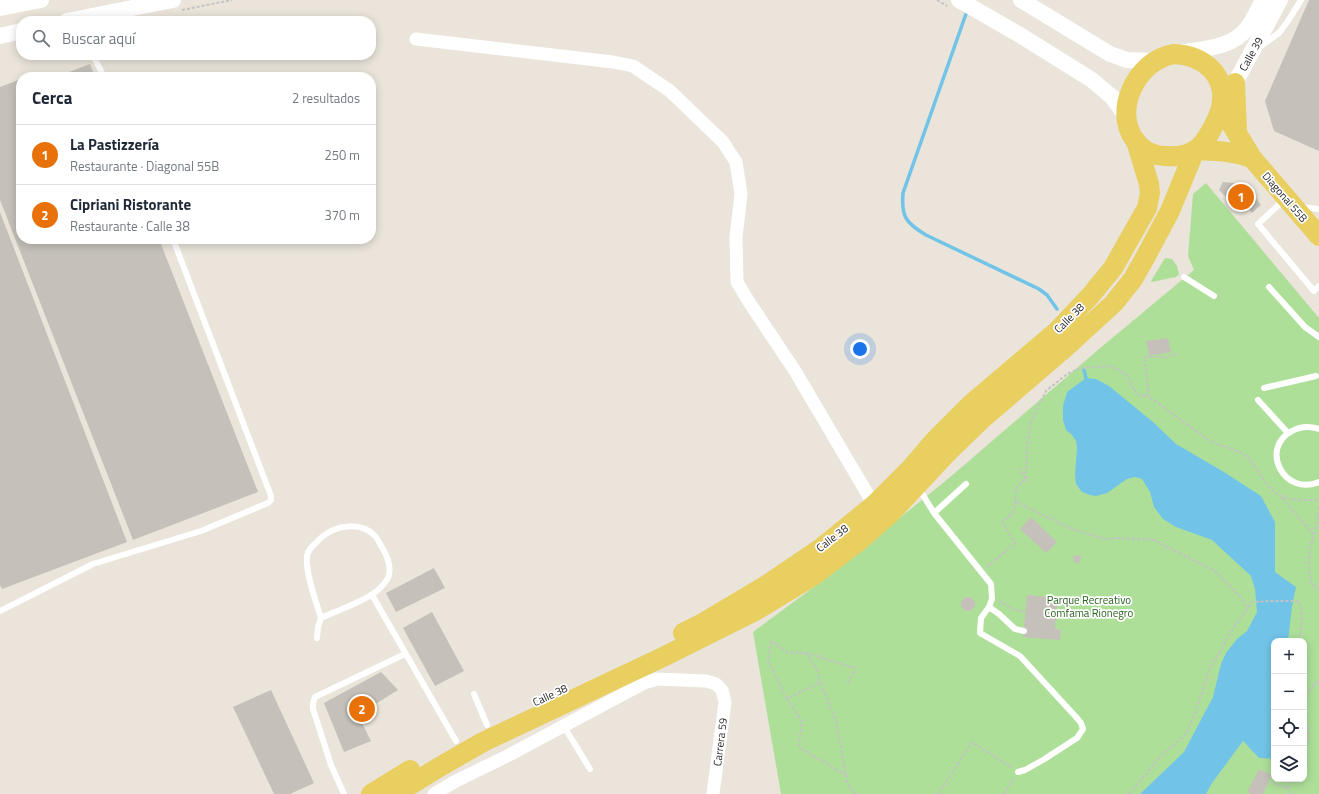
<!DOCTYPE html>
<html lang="es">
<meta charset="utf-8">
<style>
body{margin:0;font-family:"Titillium Web",sans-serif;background:#f2f2f3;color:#1f2937}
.controls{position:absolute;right:12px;bottom:12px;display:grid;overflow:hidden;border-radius:8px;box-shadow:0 2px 10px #0003}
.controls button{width:36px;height:36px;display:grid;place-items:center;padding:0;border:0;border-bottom:1px solid #e0e1e3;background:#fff;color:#1f2937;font:20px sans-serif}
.you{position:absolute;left:860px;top:349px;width:14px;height:14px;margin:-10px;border:3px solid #fff;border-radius:50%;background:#1a73e8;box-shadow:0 0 0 6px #1a73e833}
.badge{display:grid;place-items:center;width:26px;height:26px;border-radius:50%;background:#b45309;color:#fff;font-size:13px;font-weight:700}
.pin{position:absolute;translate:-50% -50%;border:2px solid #fff;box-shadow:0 1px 4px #0006}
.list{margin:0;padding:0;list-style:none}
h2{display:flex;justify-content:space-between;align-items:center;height:52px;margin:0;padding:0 16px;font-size:17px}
h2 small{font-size:13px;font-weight:400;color:#747a83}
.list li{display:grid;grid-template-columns:26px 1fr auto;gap:12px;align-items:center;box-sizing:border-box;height:60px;padding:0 16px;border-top:1px solid #e0e1e3}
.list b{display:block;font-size:15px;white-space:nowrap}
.list p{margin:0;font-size:13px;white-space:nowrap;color:#747a83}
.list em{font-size:13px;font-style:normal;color:#747a83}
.icon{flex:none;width:22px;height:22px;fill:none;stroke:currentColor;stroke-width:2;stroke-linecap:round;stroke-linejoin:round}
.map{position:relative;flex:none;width:1319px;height:794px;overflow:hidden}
.search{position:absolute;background:#fff;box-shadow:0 2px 10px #0003;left:16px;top:16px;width:360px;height:44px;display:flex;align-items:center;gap:10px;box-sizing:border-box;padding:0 14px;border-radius:16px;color:#747a83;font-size:15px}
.panel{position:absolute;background:#fff;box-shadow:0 2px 10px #0003;left:16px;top:72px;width:360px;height:172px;border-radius:16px}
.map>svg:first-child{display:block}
.green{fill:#aedf99;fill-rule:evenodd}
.water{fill:#71c4e8}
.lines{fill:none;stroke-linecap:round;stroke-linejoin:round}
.stream{stroke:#71c4e8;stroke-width:3.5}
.building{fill:#c5c1ba}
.path{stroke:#c3c3c3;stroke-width:2;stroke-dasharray:3 2;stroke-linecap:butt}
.service{stroke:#fff;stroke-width:6}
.minor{stroke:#fff;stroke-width:13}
.tertiary{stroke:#fff;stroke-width:16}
.primary{stroke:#e9ce60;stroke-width:20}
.labels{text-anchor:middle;stroke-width:3.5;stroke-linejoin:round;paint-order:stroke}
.street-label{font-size:11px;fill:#282828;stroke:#fff}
.park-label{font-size:11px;fill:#28611d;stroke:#fff}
</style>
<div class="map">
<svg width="1319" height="794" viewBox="0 0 1319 794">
<rect width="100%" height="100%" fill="#eae4da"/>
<!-- green -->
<path class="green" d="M1206,183L1319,318V794H781L753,632L822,581L949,478L1099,349L1194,270L1188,256L1193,194ZM1274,641H1304V779H1274Z
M1165,258L1172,259L1177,266L1179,274L1176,277L1152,282L1151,281Z"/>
<!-- water -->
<path class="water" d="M1086,378L1096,379L1109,386L1153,422L1176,444L1224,472L1261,496L1275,522V572L1296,587L1292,607L1288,641H1274V759L1259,758L1243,741L1212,783L1206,794H1140L1184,752L1213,697L1221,664L1226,653L1237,639L1247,631L1257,612L1255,589L1251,576L1212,540L1176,527L1163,519L1154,507L1150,492L1142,479L1135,477L1127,479L1107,493L1096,496L1090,495L1082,492L1076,484L1075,475L1077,448L1076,441L1071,434L1066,430L1063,420V406L1067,392Z"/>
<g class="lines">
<!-- stream -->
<path class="stream" d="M967,11L903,193C901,217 906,223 926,235L1039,289L1047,295L1057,309
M1084,370L1086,378"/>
</g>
<!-- building -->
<path class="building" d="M1309,0H1319V151L1274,131L1265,101Z
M90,64L95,77H56Z
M21,79V239H159L258,492L133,540L0,200V87Z
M1223,182L1245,184L1261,205L1252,213L1249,209L1237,208L1219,190Z
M0,212L127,542L2,589L0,585Z
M1168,338L1171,352L1149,356L1146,341Z
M1031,517L1057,542L1046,553L1020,529Z
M1073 559a4 4 0 1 1 8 0a4 4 0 1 1-8 0Z
M434,568L445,588L396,612L386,593Z
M1027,595L1058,598L1055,629L1061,630L1060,640L1023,637Z
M961 604a7 7 0 1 1 14 0a7 7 0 1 1-14 0Z
M432,612L464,671L435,686L403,628Z
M381,672L398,690L358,715L371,741L344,752L324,703Z
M271,690L314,783L290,794H274L233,707Z
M1259,769L1272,775L1263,794H1252L1247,792Z"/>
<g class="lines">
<!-- path -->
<path class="path" d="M937,0L947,6
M182,10L232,0
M1177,354L1166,357H1144L1149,397L1210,441C1221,447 1233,447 1244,455C1251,459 1256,469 1261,476C1277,502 1292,500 1319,500
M1026,479L1027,446L1031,422L1037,408L1046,391L1067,374L1080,368L1110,366L1126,374L1134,390L1139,395L1149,397
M1282,498L1314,535
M1015,501L1067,527L1088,534L1107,539L1119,538L1154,540L1215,571L1243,600L1247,609
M1319,507C1317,536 1302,554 1312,584L1319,589
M987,567L1015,543L1002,522C1023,508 1011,505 1017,488C1019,485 1023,481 1026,479L1018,468
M999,601L1015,610L1025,612
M806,653L855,668L847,685
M787,699L768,661L771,641L787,652L805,653L817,669L820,682L787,699L802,722L799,743L800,748L846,775L836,721L820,682
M1304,739L1306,744
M1304,754L1309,735L1305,717L1306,696L1311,688L1319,680
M846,775L847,783L855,794
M1273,783L1287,788L1290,785V779
M1287,788L1291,794
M938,794L972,742L1012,768
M1004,794L1014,778
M1129,794L1161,756L1185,735L1196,711L1209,670L1234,627L1252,602L1273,601H1299C1303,614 1303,627 1298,641"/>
<!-- service -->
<path class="service" d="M1261,46L1279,33L1288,21L1301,0
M95,59L104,77
M1284,200L1258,224L1314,291L1319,286
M1301,207L1319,209
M1184,277L1214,296
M1269,287L1305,327L1319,337
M1264,388L1316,376
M1258,400L1288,433
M1319,429C1310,426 1301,426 1292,431C1259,448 1284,497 1319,482
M918,487L934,513L991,584L992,599L989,607L981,618L980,633L1020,656L1076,717L1081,723L1083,729L1077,738L1043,760L1025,770L1018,772
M934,513L966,484
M372,595L456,741
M989,607L999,614L1015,629L1024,631
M0,611L93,564L201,531L268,503L271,500V496L173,239
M317,638L318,627L321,618C336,611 357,604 371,595C377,592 387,582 389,575C391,566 387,556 383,549C380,545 378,539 375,536C361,521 336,525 322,537C317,542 308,548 307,556C305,572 316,602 321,618
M474,694L487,725
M563,725L590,769
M344,794L331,765L313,709V703L315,697L405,654"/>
<!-- minor -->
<path class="minor" d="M416,39L613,62L633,66L670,91L723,142L736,162L741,194L736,237L737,282L749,302L795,371L874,505
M434,794L454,782L509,755L644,683L657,679L706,681L716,684L722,690L725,702L713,794"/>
<!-- tertiary -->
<path class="tertiary" d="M959,0L1020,35L1092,80L1112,97L1126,116
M1021,0L1110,54L1127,60L1153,61
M0,8L41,0
M67,21L173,0
M0,36L21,31
M1177,53C1200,49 1233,49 1248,27C1254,19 1258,9 1263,0
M1229,94L1280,0"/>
<!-- primary -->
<path class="primary" d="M1174,54C1203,55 1228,75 1221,107C1220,114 1216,121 1213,127C1208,136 1203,146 1194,151C1185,156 1175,157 1165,156C1156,156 1146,152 1140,146C1109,117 1135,60 1174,54Z
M1235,83L1237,131
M1221,107L1252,158L1319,236
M683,633L701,624L768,584L821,548L874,505L911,468L935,440L971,404L1057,331L1091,295L1113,268L1147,208L1150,193L1149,184L1136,141
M371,794L410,770
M396,794L436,769L483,742L665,656L757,610L813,576L859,541L891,513L948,452L981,420L1066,347L1114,303L1133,279L1146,256L1170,211L1195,150C1215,151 1233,151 1252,158"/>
</g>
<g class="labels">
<!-- street labels -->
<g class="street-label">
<text transform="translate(1251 54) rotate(-61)" y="4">Calle 39</text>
<text transform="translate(1285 197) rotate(49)" y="4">Diagonal 55B</text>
<text transform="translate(1069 318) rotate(-45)" y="4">Calle 38</text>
<text transform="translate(832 538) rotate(-38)" y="4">Calle 38</text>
<text transform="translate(550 695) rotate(-25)" y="4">Calle 38</text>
<text transform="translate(720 742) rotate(-83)" y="4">Carrera 59</text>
</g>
<!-- park labels -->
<g class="park-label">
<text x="1089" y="604">Parque Recreativo<tspan x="1089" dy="13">Comfama Rionegro</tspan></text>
</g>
</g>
</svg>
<div class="controls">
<button>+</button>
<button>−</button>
<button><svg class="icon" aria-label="locate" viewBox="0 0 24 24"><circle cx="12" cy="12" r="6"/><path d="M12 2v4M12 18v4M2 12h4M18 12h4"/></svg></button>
<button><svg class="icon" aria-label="layers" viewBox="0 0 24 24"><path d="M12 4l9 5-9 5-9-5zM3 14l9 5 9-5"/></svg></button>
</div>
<div class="you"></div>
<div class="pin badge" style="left:1241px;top:197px;background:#e8710a">1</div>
<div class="pin badge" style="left:362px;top:709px;background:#e8710a">2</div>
<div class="search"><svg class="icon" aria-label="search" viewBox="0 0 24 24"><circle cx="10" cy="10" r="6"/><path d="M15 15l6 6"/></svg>Buscar aquí</div>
<section class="panel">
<h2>Cerca<small>2 resultados</small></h2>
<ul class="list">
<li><span class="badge" style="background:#e8710a">1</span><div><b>La Pastizzería</b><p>Restaurante · Diagonal 55B</p></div><em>250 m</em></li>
<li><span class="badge" style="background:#e8710a">2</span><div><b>Cipriani Ristorante</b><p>Restaurante · Calle 38</p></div><em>370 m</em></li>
</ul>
</section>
</div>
